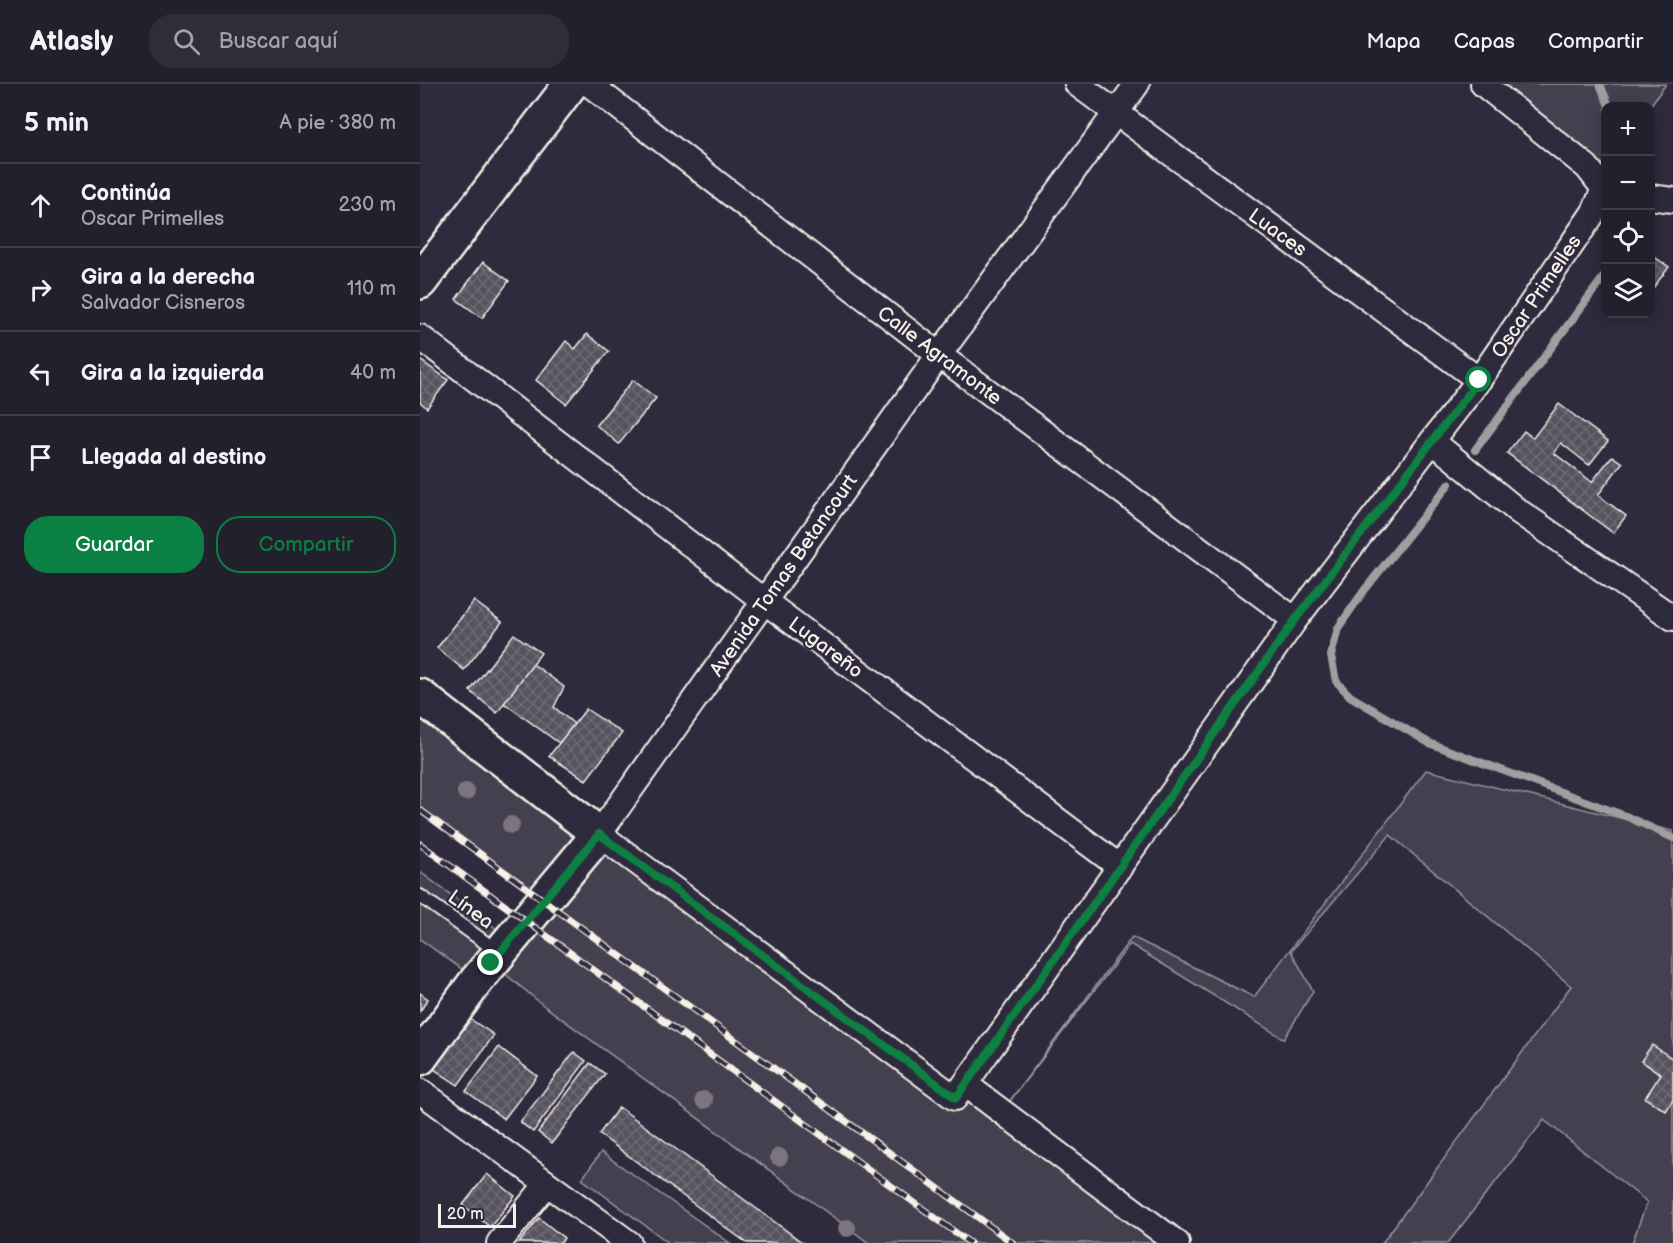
<!DOCTYPE html>
<html lang="es">
<meta charset="utf-8">
<style>
body{margin:0;font-family:"Balsamiq Sans",sans-serif;background:#2f2d3a;color:#f1f3f6}
.controls{position:absolute;right:18px;top:18px;display:grid;overflow:hidden;border-radius:12px;box-shadow:0 3px 15px #0003}
.controls button{width:54px;height:54px;display:grid;place-items:center;padding:0;border:0;border-bottom:2px solid #403e4a;background:#23202e;color:#f1f3f6;font:30px sans-serif}
.scale{position:absolute;left:18px;bottom:15px;width:78px;box-sizing:border-box;padding-left:6px;border:3px solid #f4f1e8;border-top:0;font-size:16px;line-height:21px;white-space:nowrap;color:#f4f1e8;-webkit-text-stroke:4px #2f2a3d;paint-order:stroke}
.stop{position:absolute;width:18px;height:18px;margin:-14px;border:4px solid #0b8043;border-radius:50%;background:#fff}
.stop.end{background:#0b8043;border-color:#fff;box-shadow:0 2px 6px #0008}
.list{margin:0;padding:0;list-style:none}
h2{display:flex;justify-content:space-between;align-items:center;height:78px;margin:0;padding:0 24px;font-size:26px}
h2 small{font-size:20px;font-weight:400;color:#a3a3aa}
.list li{display:grid;grid-template-columns:39px 1fr auto;gap:18px;align-items:center;box-sizing:border-box;height:84px;padding:0 24px;border-top:2px solid #403e4a}
.list b{display:block;font-size:22px;white-space:nowrap}
.list p{margin:0;font-size:20px;white-space:nowrap;color:#a3a3aa}
.list em{font-size:20px;font-style:normal;color:#a3a3aa}
.actions{display:flex;gap:12px;padding:18px 24px}
.actions a{flex:1;padding:14px 0;border:2px solid #0b8043;border-radius:24px;text-align:center;font-size:21px;color:#0b8043}
.actions .main{background:#0b8043;color:#fff}
.icon{flex:none;width:33px;height:33px;fill:none;stroke:currentColor;stroke-width:2;stroke-linecap:round;stroke-linejoin:round}
.map{position:relative;flex:none;width:1253px;height:1159px;overflow:hidden}
header{display:flex;align-items:center;gap:36px;box-sizing:border-box;height:84px;padding:0 30px;background:#23202e;border-bottom:2px solid #403e4a}
header strong{font-size:28px}
nav{display:flex;gap:33px;margin-inline-start:auto;font-size:21px}
.search{width:420px;height:54px;background:#2f2d3a;display:flex;align-items:center;gap:15px;box-sizing:border-box;padding:0 21px;border-radius:24px;color:#a3a3aa;font-size:22px}
main{display:flex}
aside{flex:1;background:#23202e}
.map>svg:first-child{display:block}
.green{fill:#454050;stroke:#9c989c;stroke-width:1.5}
.lines{fill:none;stroke-linecap:round;stroke-linejoin:round}
.stream{stroke:#a19ea0;stroke-width:8}
.building{fill:url(#building-cross-hatch);stroke:#f4f1e8;stroke-width:1.5}
.lane-casing{stroke:#f4f1e8;stroke-width:16}
.street-casing{stroke:#f4f1e8;stroke-width:28}
.secondary-casing{stroke:#f4f1e8;stroke-width:38}
.lane{stroke:#2f2a3d;stroke-width:12}
.street{stroke:#2f2a3d;stroke-width:24}
.secondary{stroke:#2f2a3d;stroke-width:33}
.rail-casing{stroke:#f4f1e8;stroke-width:7}
.rail{stroke:#2f2a3d;stroke-width:4.5;stroke-dasharray:14;stroke-linecap:butt}
.tree{fill:#7a757e}
.route{stroke:#0b8043;stroke-width:8}
.labels{text-anchor:middle;stroke-width:4.5;stroke-linejoin:round;paint-order:stroke}
.street-label{font-size:20px;fill:#f4f1e8;stroke:#2f2a3d}
</style>
<header>
<strong>Atlasly</strong>
<div class="search"><svg class="icon" aria-label="search" viewBox="0 0 24 24"><circle cx="10" cy="10" r="6"/><path d="M15 15l6 6"/></svg>Buscar aquí</div>
<nav><a>Mapa</a><a>Capas</a><a>Compartir</a></nav>
</header>
<main>
<aside>
<h2>5 min<small>A pie · 380 m</small></h2>
<ul class="list">
<li><svg class="icon" aria-label="ahead" viewBox="0 0 24 24"><path d="M12 20V5M6 11l6-6 6 6"/></svg><div><b>Continúa</b><p>Oscar Primelles</p></div><em>230 m</em></li>
<li><svg class="icon" aria-label="right" viewBox="0 0 24 24"><path d="M7 20v-9h11M14 6l5 5-5 5"/></svg><div><b>Gira a la derecha</b><p>Salvador Cisneros</p></div><em>110 m</em></li>
<li><svg class="icon" aria-label="left" viewBox="0 0 24 24"><path d="M17 20v-9H6M10 6l-5 5 5 5"/></svg><div><b>Gira a la izquierda</b></div><em>40 m</em></li>
<li><svg class="icon" aria-label="arrive" viewBox="0 0 24 24"><path d="M6 21V4h12l-3 4 3 4H6"/></svg><div><b>Llegada al destino</b></div></li>
</ul>
<div class="actions"><a class="main">Guardar</a><a>Compartir</a></div>
</aside>
<div class="map">
<svg width="1253" height="1159" viewBox="0 0 1253 1159">
<defs>
<pattern id="building-cross-hatch" width="8" height="8" patternUnits="userSpaceOnUse" patternTransform="scale(1.5)"><rect width="8" height="8" fill="#56525f"/><path d="M0 0l8 8M0 8l8-8" fill="none" stroke="#6f6b76"/></pattern>
</defs>
<rect width="100%" height="100%" fill="#2f2a3d"/>
<filter id="ink" filterUnits="userSpaceOnUse"><feTurbulence type="fractalNoise" baseFrequency=".0167" numOctaves="2"/><feDisplacementMap in="SourceGraphic" scale="12" xChannelSelector="R" yChannelSelector="G"/><feConvolveMatrix kernelMatrix="1 2 1 2 8 2 1 2 1" color-interpolation-filters="sRGB"/></filter>
<g filter="url(#ink)">
<!-- green -->
<path class="green" d="M1084,0H1246L1230,22H1186L1185,82Z
M0,612L577,1034L712,853L834,913L1006,686L1253,747V1159H1212L1227,1118L1124,1036L1028,1159H962L1151,902L970,751L871,867L893,907L864,955L710,860L577,1034L753,1159H449L123,921L72,879L57,896L0,855V788L89,854L124,818L0,729Z
M181,1068L310,1159H249L162,1095Z"/>
<g class="lines">
<!-- stream -->
<path class="stream" d="M1180,0L1189,22
M1055,366L1186,190
M1029,400L943,508L918,544L911,572L916,597L930,612L1009,659L1208,733L1253,754"/>
</g>
<!-- building -->
<path class="building" d="M1230,170L1249,183L1230,208Z
M63,178L89,197L62,234L36,215Z
M167,250L189,267L146,320L116,296L146,257L155,265Z
M0,276L28,296L7,324L0,318Z
M213,296L236,314L199,360L176,341Z
M1139,320L1188,357L1169,381L1141,359L1134,369L1172,398L1192,372L1202,379L1178,411L1206,432L1193,449L1087,369L1104,347L1113,354Z
M54,517L82,538L44,586L17,564Z
M94,550L121,569L77,629L50,607Z
M113,580L144,603L134,623L154,640L139,659L84,619Z
M166,625L202,649L166,696L129,672Z
M0,909L8,915L0,927Z
M50,935L74,951L38,1001L14,985Z
M1232,961L1253,975V1016L1246,1027L1225,1014L1241,990L1221,977Z
M79,963L117,992L84,1035L46,1007Z
M154,968L166,977L113,1048L100,1038Z
M170,979L185,990L132,1059L118,1048Z
M199,1023L383,1159H327L179,1050Z
M67,1090L95,1112L70,1143L43,1121Z
M119,1134L144,1154L141,1159H99Z"/>
<g class="lines">
<defs>
<path id="lane" d="M0,812L80,869"/>
<path id="street" d="M169,0L519,271L875,536
M657,0L1059,296
M717,0L519,271L179,750L535,1014L875,536L1059,296L1174,128L1184,105
M1063,0L1167,83L1184,105
M1230,113L1253,116
M0,253L344,517L700,783
M1012,357L1098,427L1253,534
M545,1000L757,1159
M0,1007L209,1159
M79,1159L127,1100"/>
<path id="secondary" d="M0,198L151,0
M0,612L179,750L57,896L0,974"/>
</defs>
<!-- lane casing -->
<use href="#lane" class="lane-casing"/>
<!-- street casing -->
<use href="#street" class="street-casing"/>
<!-- secondary casing -->
<use href="#secondary" class="secondary-casing"/>
<!-- lane -->
<use href="#lane" class="lane"/>
<!-- street -->
<use href="#street" class="street"/>
<!-- secondary -->
<use href="#secondary" class="secondary"/>
<defs>
<path id="rail" d="M0,726L593,1159
M0,760L550,1159"/>
</defs>
<!-- rail casing -->
<use href="#rail" class="rail-casing"/>
<!-- rail -->
<use href="#rail" class="rail"/>
</g>
<!-- trees -->
<g class="tree">
<circle cx="46" cy="708" r="9"/>
<circle cx="91" cy="741" r="9"/>
<circle cx="284" cy="1016" r="9"/>
<circle cx="359" cy="1073" r="9"/>
<circle cx="427" cy="1144" r="9"/>
</g>
</g>
<g class="lines" filter="url(#ink)">
<!-- route -->
<path class="route" d="M71,879L179,750L536,1014L875,536L1059,296"/>
</g>
<g class="labels">
<!-- street labels -->
<g class="street-label">
<text transform="translate(858 148) rotate(36)" y="7">Luaces</text>
<text transform="translate(1116 212) rotate(-56)" y="7">Oscar Primelles</text>
<text transform="translate(520 271) rotate(37)" y="7">Calle Agramonte</text>
<text transform="translate(363 491) rotate(-55)" y="7">Avenida Tomas Betancourt</text>
<text transform="translate(406 563) rotate(37)" y="7">Lugareño</text>
<text transform="translate(51 825) rotate(36)" y="7">Línea</text>
</g>
</g>
</svg>
<div class="controls">
<button>+</button>
<button>−</button>
<button><svg class="icon" aria-label="locate" viewBox="0 0 24 24"><circle cx="12" cy="12" r="6"/><path d="M12 2v4M12 18v4M2 12h4M18 12h4"/></svg></button>
<button><svg class="icon" aria-label="layers" viewBox="0 0 24 24"><path d="M12 4l9 5-9 5-9-5zM3 14l9 5 9-5"/></svg></button>
</div>
<div class="scale">20 m</div>
<div class="stop" style="left:1059px;top:296px"></div>
<div class="stop end" style="left:71px;top:879px"></div>
</div>
</main>
